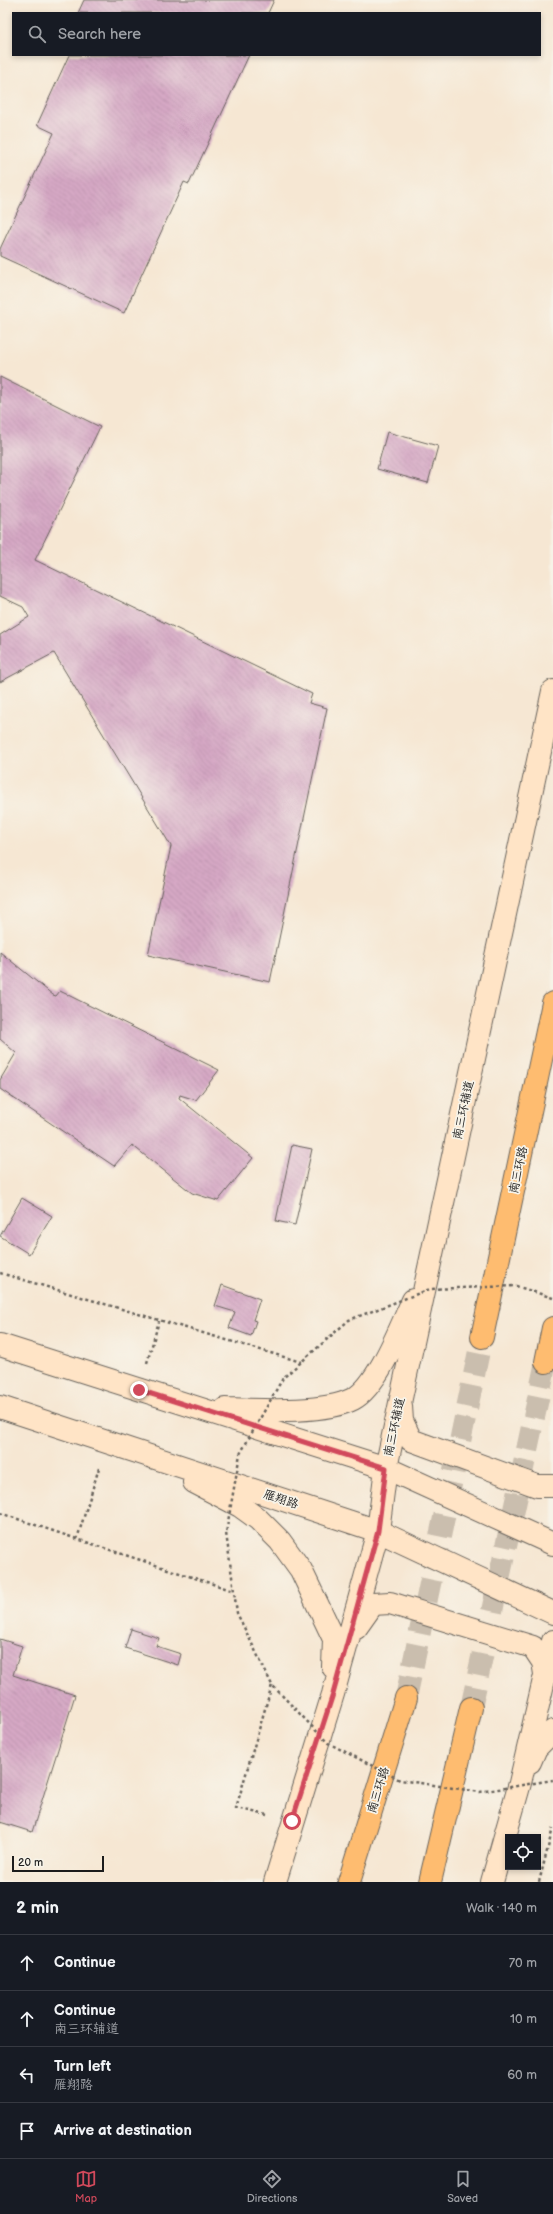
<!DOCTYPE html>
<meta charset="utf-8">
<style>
body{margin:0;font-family:"Balsamiq Sans","LXGW WenKai TC",sans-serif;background:#20242c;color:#f1f3f6}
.controls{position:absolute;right:12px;bottom:12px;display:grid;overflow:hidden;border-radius:0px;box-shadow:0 2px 6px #0003}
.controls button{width:36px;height:36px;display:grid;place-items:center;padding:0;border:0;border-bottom:1px solid #363941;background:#171b24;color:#f1f3f6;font:20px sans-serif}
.scale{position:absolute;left:12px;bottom:10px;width:92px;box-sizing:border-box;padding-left:4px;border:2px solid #1c1c1c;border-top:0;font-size:11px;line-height:14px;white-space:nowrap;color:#1c1c1c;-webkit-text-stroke:3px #f7f3e8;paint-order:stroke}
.stop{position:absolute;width:12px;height:12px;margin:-9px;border:3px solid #d1495b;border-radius:50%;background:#fff}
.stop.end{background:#d1495b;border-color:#fff;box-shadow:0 1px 4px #0008}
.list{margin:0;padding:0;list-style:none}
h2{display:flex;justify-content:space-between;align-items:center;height:52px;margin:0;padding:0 16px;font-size:17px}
h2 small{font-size:13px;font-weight:400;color:#9ea1a6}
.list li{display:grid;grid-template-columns:26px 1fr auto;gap:12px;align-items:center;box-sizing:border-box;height:56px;padding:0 16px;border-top:1px solid #363941}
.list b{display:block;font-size:15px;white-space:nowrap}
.list p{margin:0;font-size:13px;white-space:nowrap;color:#9ea1a6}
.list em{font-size:13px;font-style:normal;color:#9ea1a6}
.icon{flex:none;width:22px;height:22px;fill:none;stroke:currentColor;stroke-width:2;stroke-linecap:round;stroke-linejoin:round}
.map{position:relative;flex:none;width:553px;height:1882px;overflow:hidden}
.search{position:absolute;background:#171b24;box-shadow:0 2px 6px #0003;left:12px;right:12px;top:12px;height:44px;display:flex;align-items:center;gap:10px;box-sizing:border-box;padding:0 14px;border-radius:0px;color:#9ea1a6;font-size:15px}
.sheet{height:276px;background:#171b24}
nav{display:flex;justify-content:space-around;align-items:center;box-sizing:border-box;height:56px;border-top:1px solid #363941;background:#171b24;font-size:11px;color:#9ea1a6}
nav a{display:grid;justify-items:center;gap:2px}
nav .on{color:#d1495b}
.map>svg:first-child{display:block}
.building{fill:url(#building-back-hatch)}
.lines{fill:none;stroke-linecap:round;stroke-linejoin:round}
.trunk-tunnel{stroke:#cabeae;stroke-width:22;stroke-dasharray:22 11;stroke-linecap:butt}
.secondary-casing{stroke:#68635c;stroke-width:24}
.trunk-casing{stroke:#68635c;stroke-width:24}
.path{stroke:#68635c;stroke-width:2.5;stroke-dasharray:3 3;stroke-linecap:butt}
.secondary{stroke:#ffe4c6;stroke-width:22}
.trunk{stroke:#febc70;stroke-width:22}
.path-bridge{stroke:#68635c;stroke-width:2.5;stroke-dasharray:3 3;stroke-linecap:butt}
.route{stroke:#d1495b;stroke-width:5}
.labels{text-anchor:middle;stroke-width:3.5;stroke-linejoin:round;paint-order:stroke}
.street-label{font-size:12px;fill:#1c1c1c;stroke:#f7f3e8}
</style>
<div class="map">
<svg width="553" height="1882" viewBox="0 0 553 1882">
<defs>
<pattern id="building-back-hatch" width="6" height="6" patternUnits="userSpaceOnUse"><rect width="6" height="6" fill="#d5a7c4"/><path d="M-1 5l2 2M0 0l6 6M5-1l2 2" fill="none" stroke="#b68fa8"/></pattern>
</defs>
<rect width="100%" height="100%" fill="#f7f3e8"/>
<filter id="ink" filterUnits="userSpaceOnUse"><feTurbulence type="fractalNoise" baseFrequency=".025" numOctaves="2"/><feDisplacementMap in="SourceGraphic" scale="8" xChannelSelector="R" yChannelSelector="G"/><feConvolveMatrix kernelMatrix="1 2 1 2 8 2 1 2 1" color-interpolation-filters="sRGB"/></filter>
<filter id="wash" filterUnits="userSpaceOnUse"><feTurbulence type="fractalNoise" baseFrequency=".012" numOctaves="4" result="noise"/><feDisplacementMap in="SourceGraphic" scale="16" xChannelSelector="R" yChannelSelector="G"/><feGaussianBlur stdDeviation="0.9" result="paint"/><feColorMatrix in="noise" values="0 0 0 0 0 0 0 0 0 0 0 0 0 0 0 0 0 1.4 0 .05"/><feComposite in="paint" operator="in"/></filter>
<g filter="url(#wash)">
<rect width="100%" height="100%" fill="#f6e7d3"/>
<g id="blocks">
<!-- building -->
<path class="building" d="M84,0H274L268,13H78Z
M69,55H249L189,184L184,182L124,313L0,256V249L54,133L37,125Z
M0,377L100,427L35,560L312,694L309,703L327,708L270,982L148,955L171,846L54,653L0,682V635L29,617L23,607L0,596Z
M387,432L438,446L428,483L377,469Z
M0,952L53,995L56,996L60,991L219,1070L196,1100L180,1095L179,1098L253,1158L218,1201L192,1193L132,1145L114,1166L0,1089V1080L16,1053L0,1039Z
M292,1145L312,1149L295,1225L276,1221Z
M22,1198L52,1216L29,1254L0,1236Z
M222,1285L260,1299L253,1320L256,1321L251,1336L229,1328L235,1312L215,1306Z
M131,1629L159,1638L156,1646L181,1654L178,1665L125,1648Z
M0,1639L22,1646L13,1675L75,1695L32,1832L0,1822Z"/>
</g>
</g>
<g filter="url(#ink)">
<use href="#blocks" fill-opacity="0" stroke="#68635c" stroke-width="1"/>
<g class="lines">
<!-- trunk-tunnel -->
<path class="trunk-tunnel" d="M406,1698L482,1337
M471,1708L546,1362"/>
<defs>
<path id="secondary" d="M0,1345L386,1468L553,1544
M401,1406L402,1421L411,1440L537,1486H553
M0,1407L378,1531L553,1613
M225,1409C258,1410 324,1414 353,1399C378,1386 401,1326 413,1300
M194,1482L240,1506L258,1519L280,1541L301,1570L334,1639L333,1667
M356,1628L373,1604L390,1603L533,1647L543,1662L545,1674
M530,1762L536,1748L553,1731
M275,1882L333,1694L378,1531L386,1468L553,691
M492,1882L520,1783L553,1641"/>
<path id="trunk" d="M482,1337L553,1003
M546,1362L553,1328
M349,1882L406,1698
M430,1882L471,1708"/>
</defs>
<!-- secondary casing -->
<use href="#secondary" class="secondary-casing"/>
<!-- trunk casing -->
<use href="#trunk" class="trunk-casing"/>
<!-- path -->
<path class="path" d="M0,1273L301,1362
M147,1363L159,1321
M99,1468L77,1539L234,1591
M0,1513L77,1539
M267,1815L236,1808L272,1685
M539,1882L553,1828"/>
<!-- secondary -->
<use href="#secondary" class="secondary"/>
<!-- trunk -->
<use href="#trunk" class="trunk"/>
<!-- path-bridge -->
<path class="path-bridge" d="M553,1298L516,1286L430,1289L349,1320L283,1378L240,1454L226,1533L237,1613L272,1685L328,1743L400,1780L480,1792L553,1780"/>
</g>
</g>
<g class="lines" filter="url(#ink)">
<!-- route -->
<path class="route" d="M139,1390L386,1468L378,1531L333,1694L292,1821"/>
</g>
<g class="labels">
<!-- street labels -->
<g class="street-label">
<text transform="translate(463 1110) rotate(-78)" y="4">南三环辅道</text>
<text transform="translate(518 1170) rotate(-78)" y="4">南三环路</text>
<text transform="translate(394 1427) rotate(-78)" y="4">南三环辅道</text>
<text transform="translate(281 1499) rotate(18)" y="4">雁翔路</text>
<text transform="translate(378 1790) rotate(-73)" y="4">南三环路</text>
</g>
</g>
</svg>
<div class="controls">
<button><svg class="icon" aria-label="locate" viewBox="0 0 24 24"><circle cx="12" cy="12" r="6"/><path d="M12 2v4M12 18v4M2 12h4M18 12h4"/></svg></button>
</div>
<div class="scale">20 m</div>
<div class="stop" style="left:292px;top:1821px"></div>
<div class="stop end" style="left:139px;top:1390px"></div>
<div class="search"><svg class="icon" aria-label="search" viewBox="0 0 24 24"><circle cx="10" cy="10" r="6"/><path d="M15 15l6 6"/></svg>Search here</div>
</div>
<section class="sheet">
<h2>2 min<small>Walk · 140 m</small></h2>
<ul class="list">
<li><svg class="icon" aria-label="ahead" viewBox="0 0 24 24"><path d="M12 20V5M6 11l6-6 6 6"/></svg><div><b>Continue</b></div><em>70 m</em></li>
<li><svg class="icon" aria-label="ahead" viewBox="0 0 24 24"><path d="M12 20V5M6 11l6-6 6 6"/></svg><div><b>Continue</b><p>南三环辅道</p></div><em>10 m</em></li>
<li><svg class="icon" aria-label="left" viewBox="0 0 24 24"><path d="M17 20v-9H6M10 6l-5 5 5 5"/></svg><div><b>Turn left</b><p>雁翔路</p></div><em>60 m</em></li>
<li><svg class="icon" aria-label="arrive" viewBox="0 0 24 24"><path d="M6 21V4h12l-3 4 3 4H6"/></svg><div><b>Arrive at destination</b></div></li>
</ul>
</section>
<nav>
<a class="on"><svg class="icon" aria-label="map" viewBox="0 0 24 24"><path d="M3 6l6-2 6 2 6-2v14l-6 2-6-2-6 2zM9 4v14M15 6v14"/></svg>Map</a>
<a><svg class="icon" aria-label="directions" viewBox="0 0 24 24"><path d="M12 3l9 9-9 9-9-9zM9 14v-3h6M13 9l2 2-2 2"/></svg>Directions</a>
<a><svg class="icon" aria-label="saved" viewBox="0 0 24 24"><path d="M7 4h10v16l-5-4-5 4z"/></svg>Saved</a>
</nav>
